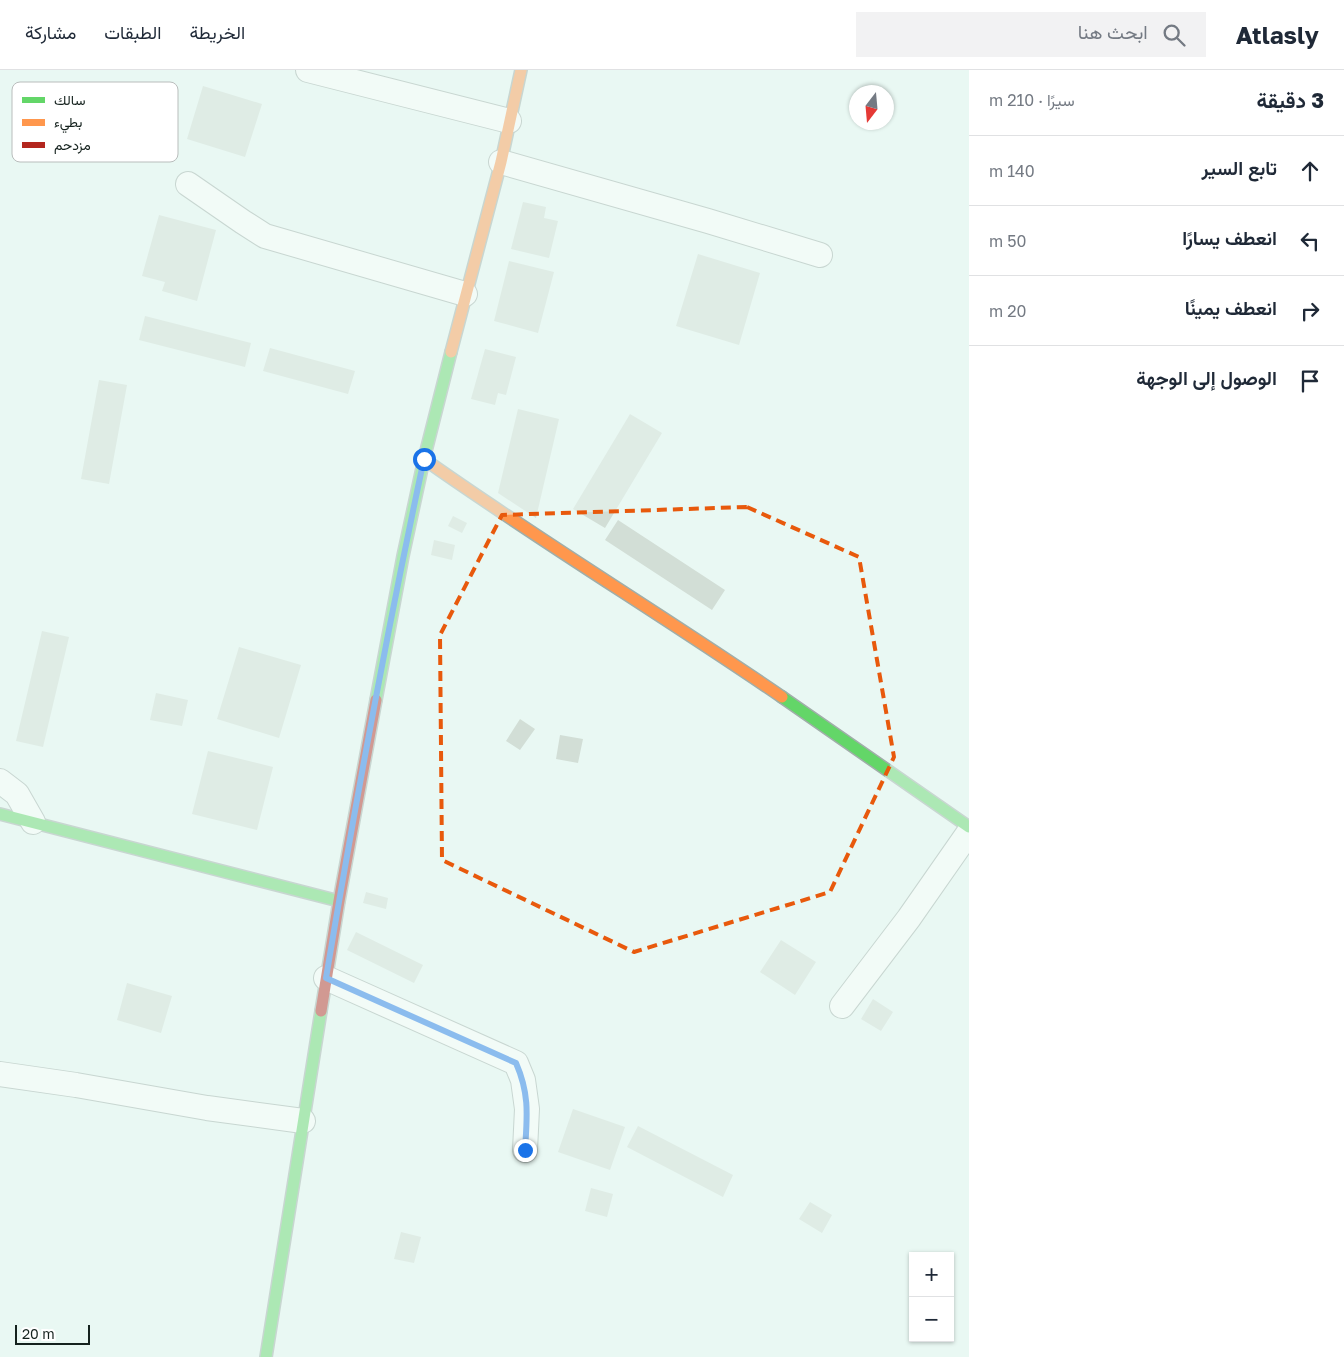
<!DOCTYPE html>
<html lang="ar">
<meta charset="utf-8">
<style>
body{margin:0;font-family:"Golos Text",Vazirmatn,sans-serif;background:#f2f2f3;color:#1f2937;direction:rtl}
.controls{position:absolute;right:15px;bottom:15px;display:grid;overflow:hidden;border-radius:0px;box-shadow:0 1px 4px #0004}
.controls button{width:45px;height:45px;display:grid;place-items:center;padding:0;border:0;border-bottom:1px solid #e0e1e3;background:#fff;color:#1f2937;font:25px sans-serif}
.compass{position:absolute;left:849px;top:15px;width:45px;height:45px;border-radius:50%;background:#fff;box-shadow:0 1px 4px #0004;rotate:196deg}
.scale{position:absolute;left:15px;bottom:12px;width:75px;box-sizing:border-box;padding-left:5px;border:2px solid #15221e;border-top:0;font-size:14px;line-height:18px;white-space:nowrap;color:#15221e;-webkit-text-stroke:4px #fff;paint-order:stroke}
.stop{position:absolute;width:15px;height:15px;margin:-11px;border:4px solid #1a73e8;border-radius:50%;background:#fff}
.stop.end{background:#1a73e8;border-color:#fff;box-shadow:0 1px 5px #0008}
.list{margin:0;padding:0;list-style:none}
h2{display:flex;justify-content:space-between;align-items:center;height:65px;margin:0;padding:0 20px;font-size:21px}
h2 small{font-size:16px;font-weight:400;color:#747a83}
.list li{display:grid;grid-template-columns:32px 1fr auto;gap:15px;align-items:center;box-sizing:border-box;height:70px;padding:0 20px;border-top:1px solid #e0e1e3}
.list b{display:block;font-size:19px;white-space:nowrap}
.list em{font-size:16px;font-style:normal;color:#747a83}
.icon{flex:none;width:28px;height:28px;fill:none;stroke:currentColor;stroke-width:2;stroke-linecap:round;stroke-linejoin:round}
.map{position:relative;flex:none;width:969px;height:1287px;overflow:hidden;direction:ltr}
header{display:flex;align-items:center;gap:30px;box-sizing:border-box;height:70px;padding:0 25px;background:#fff;border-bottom:1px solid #e0e1e3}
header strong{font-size:24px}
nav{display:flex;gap:28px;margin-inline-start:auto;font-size:18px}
.search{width:350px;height:45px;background:#f2f2f3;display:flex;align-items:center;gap:12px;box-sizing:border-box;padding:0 18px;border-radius:0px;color:#747a83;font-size:19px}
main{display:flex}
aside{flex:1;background:#fff}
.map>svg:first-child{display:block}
.building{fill:#d2ded6}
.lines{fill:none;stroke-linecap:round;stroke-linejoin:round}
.street-casing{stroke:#a0aea9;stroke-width:26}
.fast-casing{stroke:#a0aea9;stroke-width:14}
.slow-casing{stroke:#a0aea9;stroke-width:14}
.jam-casing{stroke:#a0aea9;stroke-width:14}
.street{stroke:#fcfefd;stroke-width:24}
.fast{stroke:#63d668;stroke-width:11}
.slow{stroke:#ff974d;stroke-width:11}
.jam{stroke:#b3261e;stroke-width:11}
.route{stroke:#1a73e8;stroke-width:6}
.marked{fill:none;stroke:#e8590c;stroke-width:4;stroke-dasharray:10 6;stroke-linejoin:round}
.key{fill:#fff;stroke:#b9bdbc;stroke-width:1}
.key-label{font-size:14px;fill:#15221e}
</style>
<header>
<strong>Atlasly</strong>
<div class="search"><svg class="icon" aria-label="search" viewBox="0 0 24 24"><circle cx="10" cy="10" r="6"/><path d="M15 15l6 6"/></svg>ابحث هنا</div>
<nav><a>الخريطة</a><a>الطبقات</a><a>مشاركة</a></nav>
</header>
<main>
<aside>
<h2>3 دقيقة<small>سيرًا · 210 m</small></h2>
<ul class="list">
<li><svg class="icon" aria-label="ahead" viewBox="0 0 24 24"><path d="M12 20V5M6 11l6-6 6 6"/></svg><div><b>تابع السير</b></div><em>140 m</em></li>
<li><svg class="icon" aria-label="left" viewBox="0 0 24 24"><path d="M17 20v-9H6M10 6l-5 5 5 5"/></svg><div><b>انعطف يسارًا</b></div><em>50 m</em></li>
<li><svg class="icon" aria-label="right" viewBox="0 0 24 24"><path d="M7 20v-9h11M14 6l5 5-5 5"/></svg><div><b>انعطف يمينًا</b></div><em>20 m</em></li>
<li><svg class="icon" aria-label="arrive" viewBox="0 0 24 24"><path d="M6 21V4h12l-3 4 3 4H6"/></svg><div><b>الوصول إلى الوجهة</b></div></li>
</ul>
</aside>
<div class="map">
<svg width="969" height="1287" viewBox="0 0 969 1287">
<rect width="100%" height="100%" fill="#e9f8f3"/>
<!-- building -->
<path class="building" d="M203,16L262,34L245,87L187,69Z
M523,132L546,137L544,148L558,151L549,188L511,179Z
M159,145L216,160L197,231L162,221L165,212L142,206Z
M698,184L760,203L739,275L676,256Z
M509,191L554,202L538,263L494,251Z
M145,246L251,273L245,297L139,270Z
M270,278L355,301L348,324L263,301Z
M485,279L516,287L506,325L498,323L495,335L471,329Z
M99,310L127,315L109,414L81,409Z
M518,339L559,349L536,448L498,423Z
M630,344L662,363L605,458L573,439Z
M453,446L467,453L462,463L448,456Z
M618,450L725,520L712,540L605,470Z
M434,470L455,475L452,490L431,485Z
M42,561L69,567L43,677L16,671Z
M239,577L301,595L279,668L217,649Z
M156,623L188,630L182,656L150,650Z
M520,649L535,659L520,680L506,671Z
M560,665L583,669L578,693L556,689Z
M208,681L273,697L257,760L192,744Z
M366,822L388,828L386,839L363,833Z
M356,862L423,895L414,913L347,880Z
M781,870L816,892L795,925L760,902Z
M127,913L172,926L161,963L117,950Z
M873,929L893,942L881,961L861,949Z
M573,1039L625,1057L610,1100L558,1082Z
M638,1056L733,1105L723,1127L627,1077Z
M591,1118L613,1124L607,1147L585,1141Z
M810,1132L832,1145L822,1163L799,1149Z
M401,1162L421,1167L414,1193L394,1189Z"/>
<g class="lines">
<defs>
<path id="street" d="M308,0L509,51
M501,92L708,151L820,185
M188,114L243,152L265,166L465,224
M0,711L17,724L33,752
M326,908L516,993L523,1010L527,1039L525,1080
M842,936L909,848L969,762
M0,1004L76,1015L207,1038L303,1051"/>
<path id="fast" d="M782,627L969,757
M376,630L403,486L424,389L451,282
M0,744L339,831
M266,1287L321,941"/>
<path id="slow" d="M451,282L501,92L521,0
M424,389C541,472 664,546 782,627"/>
<path id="jam" d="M321,941L339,831L376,630"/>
</defs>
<!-- street casing -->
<use href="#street" class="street-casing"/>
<!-- fast casing -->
<use href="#fast" class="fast-casing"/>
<!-- slow casing -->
<use href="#slow" class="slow-casing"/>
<!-- jam casing -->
<use href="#jam" class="jam-casing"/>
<!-- street -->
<use href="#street" class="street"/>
<!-- fast -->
<use href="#fast" class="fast"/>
<!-- slow -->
<use href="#slow" class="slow"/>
<!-- jam -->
<use href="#jam" class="jam"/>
</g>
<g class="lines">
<!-- route -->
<path class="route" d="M424,389C387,561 355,735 326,908L516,993C530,1025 527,1047 525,1080"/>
</g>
<!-- marked area -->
<path d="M0 0H969V1287H0ZM747,437L859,487L894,687L830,822L634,882L442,790L440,565L502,445Z" fill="#e9f8f3" fill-opacity=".55" fill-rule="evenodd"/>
<path class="marked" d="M747,437L859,487L894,687L830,822L634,882L442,790L440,565L502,445Z"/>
<!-- legend -->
<rect x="12" y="12" width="166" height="80" rx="8" class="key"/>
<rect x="22" y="27" width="23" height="6" fill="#63d668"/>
<rect x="22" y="49" width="23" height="7" fill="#ff974d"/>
<rect x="22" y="72" width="23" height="6" fill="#b3261e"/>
<g class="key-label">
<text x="54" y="35">سالك</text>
<text x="54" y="57">بطيء</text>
<text x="54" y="80">مزدحم</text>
</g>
</svg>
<div class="controls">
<button>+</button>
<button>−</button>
</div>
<svg class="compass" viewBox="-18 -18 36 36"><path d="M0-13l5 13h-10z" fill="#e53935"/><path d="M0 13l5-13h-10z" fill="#747a83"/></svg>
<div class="scale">20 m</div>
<div class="stop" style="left:424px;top:389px"></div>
<div class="stop end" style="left:525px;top:1080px"></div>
</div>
</main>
